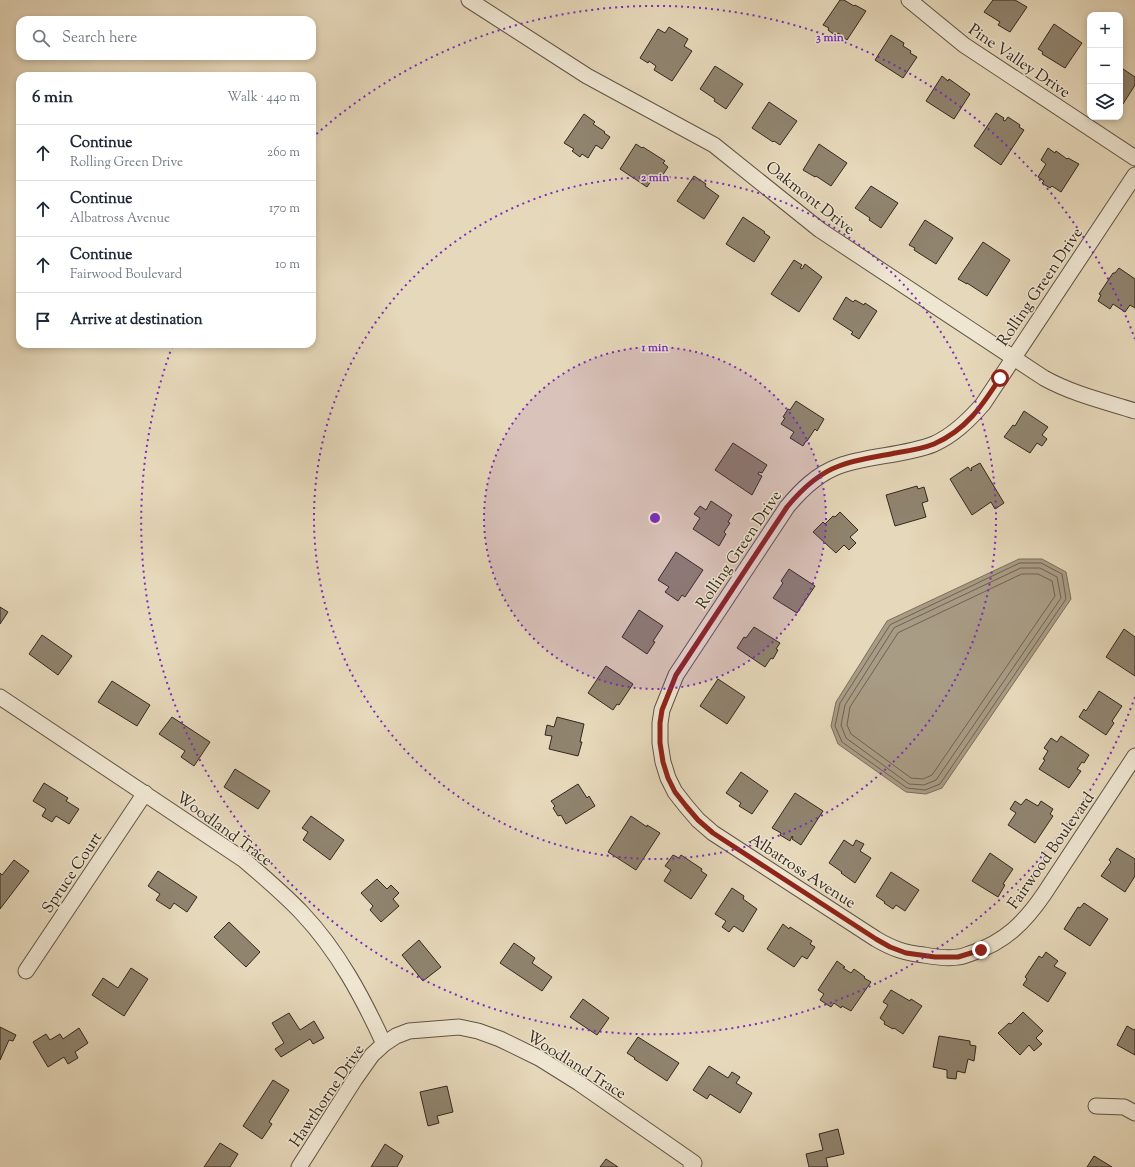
<!DOCTYPE html>
<meta charset="utf-8">
<style>
body{margin:0;font-family:"Sorts Mill Goudy",serif;background:#f2f2f3;color:#1f2937}
.controls{position:absolute;right:12px;top:12px;display:grid;overflow:hidden;border-radius:8px;box-shadow:0 2px 6px #0003}
.controls button{width:36px;height:36px;display:grid;place-items:center;padding:0;border:0;border-bottom:1px solid #e0e1e3;background:#fff;color:#1f2937;font:20px sans-serif}
.stop{position:absolute;width:12px;height:12px;margin:-9px;border:3px solid #8f2418;border-radius:50%;background:#fff}
.stop.end{background:#8f2418;border-color:#fff;box-shadow:0 1px 4px #0008}
.list{margin:0;padding:0;list-style:none}
h2{display:flex;justify-content:space-between;align-items:center;height:52px;margin:0;padding:0 16px;font-size:17px}
h2 small{font-size:13px;font-weight:400;color:#747a83}
.list li{display:grid;grid-template-columns:26px 1fr auto;gap:12px;align-items:center;box-sizing:border-box;height:56px;padding:0 16px;border-top:1px solid #e0e1e3}
.list b{display:block;font-size:15px;white-space:nowrap}
.list p{margin:0;font-size:13px;white-space:nowrap;color:#747a83}
.list em{font-size:13px;font-style:normal;color:#747a83}
.icon{flex:none;width:22px;height:22px;fill:none;stroke:currentColor;stroke-width:2;stroke-linecap:round;stroke-linejoin:round}
.map{position:relative;flex:none;width:1135px;height:1167px;overflow:hidden}
.search{position:absolute;background:#fff;box-shadow:0 2px 6px #0003;left:16px;top:16px;width:300px;height:44px;display:flex;align-items:center;gap:10px;box-sizing:border-box;padding:0 14px;border-radius:12px;color:#747a83;font-size:15px}
.panel{position:absolute;background:#fff;box-shadow:0 2px 6px #0003;left:16px;top:72px;width:300px;height:276px;border-radius:12px}
.map>svg:first-child{display:block}
.water{fill:#a99c85;stroke:#7a6e5c}
.lines{fill:none;stroke-linecap:round;stroke-linejoin:round}
.shore{stroke:#6e6252;stroke-width:1}
.building{fill:#90846f;stroke:#33281e}
.minor-casing{stroke:#605445;stroke-width:17}
.minor{stroke:#efe6d2;stroke-width:15}
.route{stroke:#8f2418;stroke-width:5}
.ring{fill:none;stroke:#7b2cbf;stroke-width:2;stroke-dasharray:2 4}
.labels{text-anchor:middle;stroke-width:3;stroke-linejoin:round;paint-order:stroke}
.street-label{font-size:16px;fill:#33281e;stroke:#efe6d2}
.centre{fill:#7b2cbf;stroke:#efe6d2;stroke-width:2}
.ring-label{font-size:12px;text-anchor:middle;font-weight:bold;fill:#7b2cbf;stroke:#efe6d2;stroke-width:3;stroke-linejoin:round;paint-order:stroke}
</style>
<div class="map">
<svg width="1135" height="1167" viewBox="0 0 1135 1167">
<rect width="100%" height="100%" fill="#e6d8ba"/>
<filter id="stains"><feTurbulence type="fractalNoise" baseFrequency=".005" numOctaves="4"/><feColorMatrix values="0 0 0 0 .2 0 0 0 0 .09 0 0 0 0 .02 0 0 0 .5 -.17"/></filter>
<radialGradient id="worn" r=".72"><stop offset=".6" stop-color="#630" stop-opacity="0"/><stop offset="1" stop-color="#630" stop-opacity=".3"/></radialGradient>
<!-- water -->
<path class="water" d="M1019,559H1042L1066,572L1071,599L942,788L926,794L906,792L838,744L831,726L836,702L887,621Z"/>
<g class="lines">
<!-- shore -->
<path class="shore" d="M1020,563H1041L1062,574L1066,599L940,784L925,790L907,788L842,742L835,726L840,703L890,625Z
M1021,568H1040L1057,577L1061,598L936,780L924,785L909,784L846,738L841,725L845,705L894,628Z
M1022,574H1038L1052,581L1055,596L932,775L923,779L911,778L851,734L847,725L850,707L898,633Z"/>
</g>
<!-- building -->
<path class="building" d="M840,0H844L854,6L855,5L866,11L847,40L838,33L836,36L828,30L829,28L823,25Z
M993,0H1015L1027,7L1010,32L998,25L1000,22L984,12Z
M1054,24L1082,43L1065,68L1042,54L1043,52L1038,49Z
M669,27L688,39L684,46L692,51L672,81L654,70L656,66L649,61L648,63L640,58L658,29L665,33Z
M891,35L904,43L903,46L911,51L910,53L917,57L903,78L875,60Z
M715,66L743,84L726,109L714,101L715,99L700,89Z
M1120,67L1135,77V85L1123,104L1120,102Z
M942,76L948,81L949,79L970,94L954,119L926,101Z
M769,102L797,121L780,145L774,141L773,142L752,128Z
M996,113L1004,118L1003,120L1005,121L1008,117L1020,125L1019,127L1024,130L1001,165L974,146Z
M584,114L595,122L593,124L605,132L604,133L610,137L602,149L596,145L588,158L582,154L580,157L572,151L574,149L564,143Z
M636,144L642,148L643,147L665,161L663,163L668,167L660,179L655,175L647,187L620,169Z
M819,144L847,163L831,186L816,176L815,177L803,170Z
M1048,148L1055,153L1056,151L1067,159L1068,158L1079,164L1061,192L1052,186L1050,188L1042,183L1044,181L1038,177L1046,164L1041,160Z
M694,176L706,184L705,186L719,196L704,219L677,201Z
M871,186L898,203L881,228L869,220L870,218L855,208Z
M743,217L765,232L764,233L770,237L754,262L726,244Z
M925,220L953,238L936,264L914,250L915,248L909,245Z
M983,242L1010,260L987,296L967,283V284L958,279Z
M794,260L802,265L800,268L802,269L805,264L822,277L799,312L771,294Z
M1119,268L1135,279V308L1130,305L1125,312L1113,304L1110,309L1098,301L1101,295L1099,294L1113,273H1115Z
M846,297L853,302L855,300L864,305L865,303L877,311L859,339L851,334L853,332L833,319Z
M796,401L824,419L817,431L815,429L807,441H806L803,446L790,438L794,432L781,424L785,418L783,417L788,409L790,410Z
M1024,411L1048,427L1042,435L1047,439L1042,446L1037,443L1030,453L1004,437L1013,425L1015,426Z
M733,443L767,465L762,473L759,472L758,474L762,476L752,495L715,470Z
M980,463L1004,503L995,509L991,502L972,515L950,479L968,467L971,471L972,470L971,468Z
M917,486L918,489L924,487L928,501L922,503L926,517L895,526L886,495Z
M711,501L732,515L728,522L730,523L724,532L726,534L719,546L693,529L700,518L694,514L700,506L706,510Z
M840,512L858,530L850,537L856,543L849,550L844,545L836,553L813,532L823,522L825,524L833,516L835,517Z
M676,552L703,570L685,597L682,595L678,601L665,592L669,587L658,580Z
M789,569L815,586L797,613L773,598L783,583L781,581Z
M0,607L8,612L0,624Z
M639,610L663,626L653,641L655,642L647,654L622,637Z
M754,627L780,643L776,649L778,650L773,659L771,658L765,667L737,648L744,637L746,638Z
M1124,629L1135,637V676L1106,657Z
M42,635L72,656L58,675L29,654Z
M606,666L633,684L619,705L617,704L613,710L588,693Z
M718,679L745,697L727,724L700,706Z
M112,681L150,705L137,726L98,702Z
M1099,691L1122,706L1112,721L1114,723L1106,735L1079,717L1084,709L1086,711Z
M172,717L210,742L194,766L181,757L185,751L159,734Z
M557,717L584,724L580,742H582L578,756L549,749L552,736L545,735L547,725L554,727Z
M1061,736L1089,755L1084,763L1082,762L1077,769L1081,771L1069,788L1039,769L1045,760L1043,759L1048,751L1044,748L1051,738L1057,742Z
M235,769L270,791L258,809L224,787Z
M741,772L768,791L752,814L739,806L741,803L726,793Z
M44,783L68,798L66,801L79,809L69,824L56,816L52,822L42,816L46,809L33,801Z
M578,784L587,798L589,796L595,806L566,824L561,815L558,816L553,808L555,806L551,801Z
M795,793L823,811L801,845L792,839L793,837L792,836L790,841L780,835L781,833L772,828Z
M1026,799L1038,806L1041,801L1053,809L1050,814L1053,816L1035,843L1008,825L1016,813L1010,809L1015,801L1021,805Z
M311,816L344,840L330,860L303,840L308,832L302,828Z
M631,816L647,827V825L660,833L636,870L608,852Z
M844,840L853,846L856,840L864,844L860,851L871,858L855,883L841,873L842,872L829,863Z
M1117,848L1135,859V876L1125,892L1101,876L1111,862L1109,860Z
M990,853L1013,869L1003,884L1005,885L998,897L972,881Z
M673,855L679,858L681,855L702,869L701,871L707,875L691,899L664,881L671,870L665,866Z
M14,860L29,871L0,909V873L2,875Z
M158,871L197,897L187,912L174,903L170,909L156,900L160,894L148,886Z
M891,872L919,890L905,911L896,905L893,909L884,903L885,902L876,896Z
M377,879L387,889L391,885L399,893L393,899L399,906L381,922L370,910L373,906L361,893Z
M732,888L744,896L743,899L757,909L743,932L734,926L729,932L722,927L726,921L715,914Z
M1084,903L1108,919L1090,946L1064,929L1078,907L1080,908Z
M229,922L260,952L246,967L214,937Z
M783,924L789,929L790,927L812,941L810,944L815,947L807,959L802,956L794,967L767,949Z
M419,940L441,967L423,981L402,955Z
M514,943L535,958L532,963L552,977L542,991L500,963Z
M1046,952L1058,961L1054,966L1066,973L1048,1002L1023,985L1027,979L1025,977L1039,956L1042,958Z
M837,961L845,967L843,968L851,973L854,969L865,977L864,978L871,982L851,1011L842,1006L841,1008L834,1003L831,1007L820,1000L824,994L818,990Z
M131,968L148,979L124,1016L92,995L103,978L118,988Z
M891,990L910,1001L911,999L922,1006L903,1034L894,1028L893,1029L884,1024L885,1022L880,1018L888,1005L883,1002Z
M583,999L609,1018L597,1035L570,1017Z
M1023,1012L1043,1031L1036,1038L1042,1044L1034,1051L1029,1045L1020,1055L998,1033L1009,1023L1011,1024Z
M289,1013L300,1030L314,1021L324,1038L313,1044L310,1039L281,1057L275,1049L284,1043L272,1023Z
M1127,1026L1134,1030L1135,1029V1055L1117,1045Z
M0,1027L16,1035L13,1041L9,1040L0,1060Z
M79,1028L88,1043L75,1052L78,1058L68,1064L64,1057L48,1067L33,1042L46,1034L50,1040L60,1034L63,1039Z
M939,1036L970,1041V1045L976,1046L974,1061L968,1059L965,1073L957,1071L956,1079L947,1078V1070L933,1067Z
M638,1037L679,1063L667,1081L634,1059L635,1058L627,1053Z
M709,1066L728,1078L732,1072L740,1077L736,1083L752,1093L740,1113L710,1094L707,1099L693,1090Z
M273,1080L289,1090L269,1122L272,1124L262,1139L243,1126Z
M447,1086L453,1112L437,1116L439,1123L428,1126L420,1092Z
M838,1129L844,1154L826,1158L828,1167H809L806,1154L823,1150L819,1134Z
M220,1143L238,1154L230,1167H204Z
M385,1144L403,1156L397,1167H371Z
M1094,1156L1112,1167H1087Z
M606,1159L618,1167H600Z"/>
<g class="lines">
<defs>
<path id="minor" d="M469,0L587,76L714,145L820,230L1044,378C1073,394 1103,401 1135,411
M909,0L964,45L1135,158
M1135,175L983,404C969,420 954,435 934,444C904,456 869,455 839,466C817,474 801,490 787,507L676,675L662,710L660,723V743L663,762L668,778L675,792L686,806L698,820L713,833L876,939C893,949 905,953 924,955C935,957 947,959 958,957C963,957 968,954 972,953C1005,942 1025,922 1044,894L1135,756
M0,697L244,860C264,877 284,894 302,913C338,951 363,998 384,1044
M26,971L145,793
M1096,1106L1124,1107L1135,1113
M299,1167L355,1079L372,1055L384,1044L396,1036L409,1031L459,1027L478,1031L500,1039L539,1058L579,1083L694,1163L691,1167"/>
</defs>
<!-- minor casing -->
<use href="#minor" class="minor-casing"/>
<!-- minor -->
<use href="#minor" class="minor"/>
</g>
<g class="lines">
<!-- route -->
<path class="route" d="M981,950L958,957H935L906,953L890,947L876,939L713,833L698,820L686,806L675,792L668,778L663,762L660,743V723L662,710L676,675L787,507C801,490 817,474 839,466C857,459 877,457 895,453C908,451 922,449 934,444C966,430 982,406 1000,378"/>
</g>
<!-- distance rings -->
<circle cx="655" cy="518" r="171" fill="#7b2cbf" fill-opacity=".12"/>
<g class="ring">
<circle cx="655" cy="518" r="171"/>
<circle cx="655" cy="518" r="341"/>
<path d="M1135 697A512 512 0 0 1 172 347M312 138A512 512 0 0 1 1135 339"/>
</g>
<g class="labels">
<!-- street labels -->
<g class="street-label">
<text transform="translate(1020 60) rotate(34)" y="6">Pine Valley Drive</text>
<text transform="translate(811 197) rotate(38)" y="6">Oakmont Drive</text>
<text transform="translate(1039 286) rotate(-56)" y="6">Rolling Green Drive</text>
<text transform="translate(738 549) rotate(-56)" y="6">Rolling Green Drive</text>
<text transform="translate(225 828) rotate(36)" y="6">Woodland Trace</text>
<text transform="translate(1050 850) rotate(-55)" y="6">Fairwood Boulevard</text>
<text transform="translate(803 870) rotate(33)" y="6">Albatross Avenue</text>
<text transform="translate(71 872) rotate(-56)" y="6">Spruce Court</text>
<text transform="translate(577 1064) rotate(32)" y="6">Woodland Trace</text>
<text transform="translate(326 1095) rotate(-56)" y="6">Hawthorne Drive</text>
</g>
</g>
<circle cx="655" cy="518" r="6" class="centre"/>
<g class="ring-label">
<text x="830" y="41">3 min</text>
<text x="655" y="181">2 min</text>
<text x="655" y="351">1 min</text>
</g>
<rect width="100%" height="100%" filter="url(#stains)"/>
<rect width="100%" height="100%" fill="url(#worn)"/>
</svg>
<div class="controls">
<button>+</button>
<button>−</button>
<button><svg class="icon" aria-label="layers" viewBox="0 0 24 24"><path d="M12 4l9 5-9 5-9-5zM3 14l9 5 9-5"/></svg></button>
</div>
<div class="stop" style="left:1000px;top:378px"></div>
<div class="stop end" style="left:981px;top:950px"></div>
<div class="search"><svg class="icon" aria-label="search" viewBox="0 0 24 24"><circle cx="10" cy="10" r="6"/><path d="M15 15l6 6"/></svg>Search here</div>
<section class="panel">
<h2>6 min<small>Walk · 440 m</small></h2>
<ul class="list">
<li><svg class="icon" aria-label="ahead" viewBox="0 0 24 24"><path d="M12 20V5M6 11l6-6 6 6"/></svg><div><b>Continue</b><p>Rolling Green Drive</p></div><em>260 m</em></li>
<li><svg class="icon" aria-label="ahead" viewBox="0 0 24 24"><path d="M12 20V5M6 11l6-6 6 6"/></svg><div><b>Continue</b><p>Albatross Avenue</p></div><em>170 m</em></li>
<li><svg class="icon" aria-label="ahead" viewBox="0 0 24 24"><path d="M12 20V5M6 11l6-6 6 6"/></svg><div><b>Continue</b><p>Fairwood Boulevard</p></div><em>10 m</em></li>
<li><svg class="icon" aria-label="arrive" viewBox="0 0 24 24"><path d="M6 21V4h12l-3 4 3 4H6"/></svg><div><b>Arrive at destination</b></div></li>
</ul>
</section>
</div>
